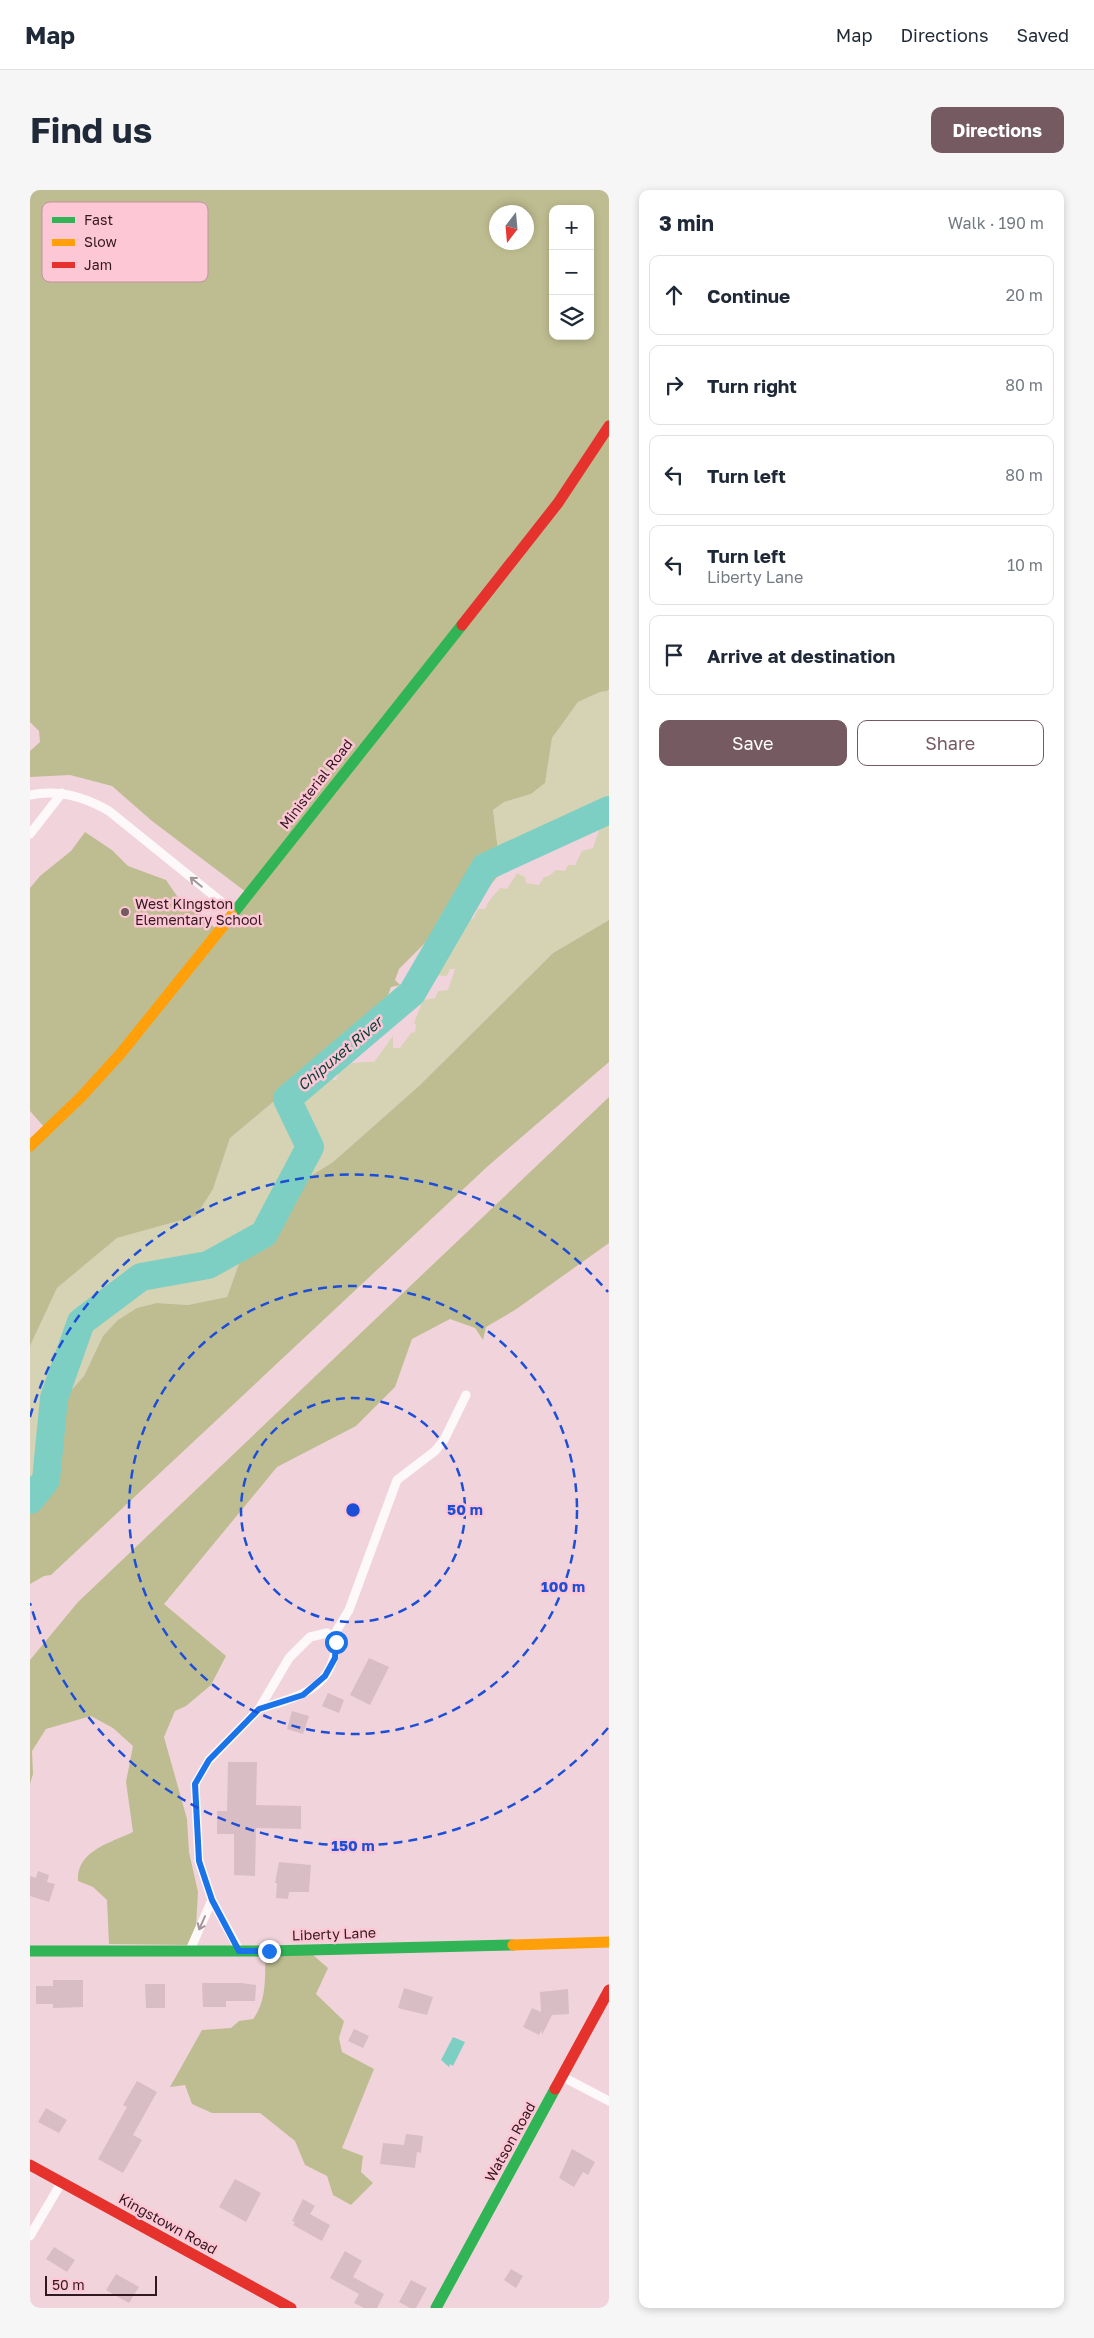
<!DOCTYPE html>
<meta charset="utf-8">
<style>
body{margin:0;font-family:"Golos Text",sans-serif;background:#f6f6f7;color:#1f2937}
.controls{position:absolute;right:15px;top:15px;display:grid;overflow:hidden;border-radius:10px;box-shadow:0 2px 8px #0003}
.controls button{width:45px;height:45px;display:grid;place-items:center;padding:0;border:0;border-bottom:1px solid #e0e1e3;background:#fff;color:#1f2937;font:25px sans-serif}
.compass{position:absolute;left:459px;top:15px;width:45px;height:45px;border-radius:50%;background:#fff;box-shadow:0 2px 8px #0003;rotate:196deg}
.scale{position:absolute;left:15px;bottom:12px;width:112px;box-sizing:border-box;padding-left:5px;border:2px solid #321921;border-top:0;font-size:14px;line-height:18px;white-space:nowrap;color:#321921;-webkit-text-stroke:4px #fec7d5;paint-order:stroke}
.stop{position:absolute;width:15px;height:15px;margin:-11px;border:4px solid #1a73e8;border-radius:50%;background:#fff}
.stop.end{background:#1a73e8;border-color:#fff;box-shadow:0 1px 5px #0008}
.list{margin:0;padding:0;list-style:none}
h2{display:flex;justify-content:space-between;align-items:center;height:65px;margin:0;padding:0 20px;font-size:21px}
h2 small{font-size:16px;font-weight:400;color:#747a83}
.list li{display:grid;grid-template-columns:32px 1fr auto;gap:15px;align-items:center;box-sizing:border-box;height:80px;margin:0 10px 10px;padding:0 10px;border:1px solid #e0e1e3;border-radius:10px}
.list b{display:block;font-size:19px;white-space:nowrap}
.list p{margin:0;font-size:16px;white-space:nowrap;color:#747a83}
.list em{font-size:16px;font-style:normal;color:#747a83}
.actions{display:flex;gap:10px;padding:15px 20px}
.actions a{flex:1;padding:11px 0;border:1px solid #755a62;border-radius:10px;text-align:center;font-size:18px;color:#755a62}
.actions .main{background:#755a62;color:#fff}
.icon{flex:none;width:28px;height:28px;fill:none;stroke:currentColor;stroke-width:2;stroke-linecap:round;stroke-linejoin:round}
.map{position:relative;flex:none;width:579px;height:2118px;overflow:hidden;border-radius:10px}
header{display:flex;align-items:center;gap:30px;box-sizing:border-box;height:70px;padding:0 25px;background:#fff;border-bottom:1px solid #e0e1e3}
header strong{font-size:24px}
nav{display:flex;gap:28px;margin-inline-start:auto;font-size:18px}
.intro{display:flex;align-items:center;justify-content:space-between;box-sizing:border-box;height:120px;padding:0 30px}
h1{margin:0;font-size:35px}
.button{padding:12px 22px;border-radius:10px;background:#755a62;color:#fff;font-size:18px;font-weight:700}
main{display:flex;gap:30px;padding:0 30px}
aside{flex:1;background:#fff;border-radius:10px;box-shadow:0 2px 8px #0003}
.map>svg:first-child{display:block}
.green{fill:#d6d2b4}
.forest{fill:#bebd91;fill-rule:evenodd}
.water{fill:#7dcfc3}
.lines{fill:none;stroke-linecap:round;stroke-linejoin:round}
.river{stroke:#7dcfc3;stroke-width:28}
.building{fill:#d8bdc4}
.lane{stroke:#fdf9fa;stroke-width:9}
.fast{stroke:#30b455;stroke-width:11}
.slow{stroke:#ff9f0a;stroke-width:11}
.jam{stroke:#e5322d;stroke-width:11}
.oneway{stroke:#a29498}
.route{stroke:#1a73e8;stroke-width:6}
.ring{fill:none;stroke:#1d4ed8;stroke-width:2.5;stroke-dasharray:9 6}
.poi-dot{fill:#755a62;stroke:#fec7d5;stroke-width:2}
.labels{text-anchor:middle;stroke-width:5;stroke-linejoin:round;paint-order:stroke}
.street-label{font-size:14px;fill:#321921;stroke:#fec7d5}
.poi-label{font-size:14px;fill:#321921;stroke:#fec7d5;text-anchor:start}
.water-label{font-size:15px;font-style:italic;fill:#023f37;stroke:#fec7d5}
.key{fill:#fec7d5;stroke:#c1939f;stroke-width:1}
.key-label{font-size:14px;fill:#321921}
.centre{fill:#1d4ed8;stroke:#fec7d5;stroke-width:2.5}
.ring-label{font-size:15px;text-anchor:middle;font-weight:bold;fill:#1d4ed8;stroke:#fec7d5;stroke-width:5;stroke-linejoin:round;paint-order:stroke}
</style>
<header>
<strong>Map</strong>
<nav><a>Map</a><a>Directions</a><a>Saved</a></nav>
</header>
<div class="intro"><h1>Find us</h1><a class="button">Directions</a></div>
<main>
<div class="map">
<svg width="579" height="2118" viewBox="0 0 579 2118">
<rect width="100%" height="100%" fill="#f1d4db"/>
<!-- green -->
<path class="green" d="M579,499V618L571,617L510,660L477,675L468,661L463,620L474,612L501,604L515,593L522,548L548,512L570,502L577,501Z
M579,630V730L523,763L389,896L303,972L273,991L268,1004L247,1032L214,1060L197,1107L158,1115L127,1113L73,1146L54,1186L28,1215L15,1288L17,1305L12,1316L0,1322V1156L27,1098L87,1048L166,1026L183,999L200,948L249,907L258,893L272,888L280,894L285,891L288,886L306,890L312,873C324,875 331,871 344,872L363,846V858H370L381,843L385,842L386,835L384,833L393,810L405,808L408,801L418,800L425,779H420L417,786L403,785L414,757H420L435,733L444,728L448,719H455L459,711L470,698L477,699L487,683L495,687L496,693L509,695L514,687L519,686L526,680L535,681L538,675H545L552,661L563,658L570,637H576Z"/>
<!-- forest -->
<path class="forest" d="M0,0H579V499L577,501L570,502L548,512L522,548L515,593L501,604L474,612L463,620L468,661L477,675L457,699L421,727L369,779L365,790L370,795L361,797C358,805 356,813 350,819C342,828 328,831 321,842L314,843L308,853C293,856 279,875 272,888L258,893L249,907L200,948L183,999L166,1026L87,1048L27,1098L0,1156V958L15,938L0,921V698L10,686L41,661L55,642L82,660L98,676L136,690L149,709L162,715L188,741L216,702L122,631L82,596L40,585L0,587V561L10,552L9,541L0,532ZM523,19H560V146H523ZM467,22H497V52H467Z
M579,730V872L458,976L21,1385L14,1386L0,1394V1322L12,1316L17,1305L15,1288L28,1215L54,1186L73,1146L88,1130L107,1118L127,1113L158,1115L197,1107L214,1060L247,1032L268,1004L273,991L303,972L389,896L523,763Z
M579,907V1053L485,1120L456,1137L453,1150L445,1138L420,1129L382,1149L365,1197L326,1236L247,1277L134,1414L196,1466L181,1495L156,1516L145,1521L134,1547L157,1629L159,1662L168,1702L165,1755L79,1754L77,1710L63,1697L48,1691C46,1661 80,1653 103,1642L96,1592L103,1556L83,1538L61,1526L16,1539L2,1561L3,1584L0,1594V1470L48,1412Z
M235,1757L275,1758L298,1778L286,1804L314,1831L309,1848L312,1862L344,1879L312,1958L333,1966L331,1982L343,1993L321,2015L303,2005L297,1986L275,1975L265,1951L230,1923H182L162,1914L155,1895L140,1897L172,1840L201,1838L209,1831L223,1829C238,1810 235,1780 235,1757Z"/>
<!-- water -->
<path class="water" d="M423,1847L435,1852L423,1876L420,1874L419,1877L411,1870Z"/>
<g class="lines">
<!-- river -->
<path class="river" d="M0,1310L16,1290L24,1208L51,1132L111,1087L178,1075L234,1044L280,957L257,909L382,803L455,677L579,620"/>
</g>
<!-- building -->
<path class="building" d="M339,1468L359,1477L340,1515L320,1505Z
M298,1503L314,1510L309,1523L292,1516Z
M262,1521L279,1526L273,1544L257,1539Z
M198,1572H227L226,1615L271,1616V1639L226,1638L225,1686L204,1685V1644H187V1621H197Z
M249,1672L281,1675L279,1702H259L258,1709L246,1708L247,1693H245Z
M8,1681L19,1685L17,1692L25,1694L19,1712L0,1706V1686L6,1688Z
M23,1790H53V1817L23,1818V1814H6V1796H23Z
M172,1793H212L226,1795L225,1811H196V1817H173Z
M115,1794H135V1818H116Z
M374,1798L403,1807L397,1825L368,1818Z
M538,1799L539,1824L522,1825L512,1845V1840L509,1845L493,1837L502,1818L511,1822L510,1802Z
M324,1839L339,1846L333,1858L318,1851Z
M107,1891L127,1902L103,1945L112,1950L93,1983L68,1969L97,1917L93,1915Z
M16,1918L37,1930L29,1943L8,1932Z
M376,1944L393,1946L391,1963L387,1962L385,1978L350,1974L353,1953L374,1955Z
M542,1959L565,1972L558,1985L553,1982L544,1997L529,1988Z
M205,1989L231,2003L216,2032L189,2017Z
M273,2009L285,2016L280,2024L300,2035L292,2051L263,2035L265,2032L262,2031Z
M24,2057L45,2070L37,2082L16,2069Z
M315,2061L332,2071L323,2087L354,2104L347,2118H334L324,2113L329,2104L300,2088Z
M481,2079L493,2086L486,2098L474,2090Z
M86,2084L109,2097L99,2113L76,2100Z
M381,2090L397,2098L386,2118H380L369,2112Z"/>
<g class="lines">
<!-- lane -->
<path class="lane" d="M0,605C28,599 55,607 79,621L204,722
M0,644L32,603
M302,1448L319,1420L367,1290L405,1261L414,1250L436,1205
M182,1710L169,1671L165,1594L179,1570L229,1519L259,1468L280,1447L297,1443L306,1452C304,1500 266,1507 229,1519
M160,1760L182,1710L208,1758
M533,1887L579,1911
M0,2046L30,1995"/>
<!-- fast -->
<path class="fast" d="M202,725L432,435
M0,1761H239L483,1755
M406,2118L525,1899"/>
<!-- slow -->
<path class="slow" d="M0,956L51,907L91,863L202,725
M483,1755L579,1752"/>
<!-- jam -->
<path class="jam" d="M432,435L528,313L579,236
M525,1899L579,1800
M0,1975L261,2118"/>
</g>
<!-- one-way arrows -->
<defs><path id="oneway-shaft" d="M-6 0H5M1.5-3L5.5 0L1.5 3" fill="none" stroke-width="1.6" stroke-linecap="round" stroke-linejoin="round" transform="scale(1.25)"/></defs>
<g class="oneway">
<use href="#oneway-shaft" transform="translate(166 692) rotate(-141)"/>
<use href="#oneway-shaft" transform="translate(172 1733) rotate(114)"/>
</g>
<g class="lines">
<!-- route -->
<path class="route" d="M239,1761H209L182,1710L169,1671L165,1594L179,1570L229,1519L273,1505L295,1486L305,1468L306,1452"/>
</g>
<!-- distance rings -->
<g class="ring">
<circle cx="323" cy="1320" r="112"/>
<circle cx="323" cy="1320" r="224"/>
<path d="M578 1538A336 336 0 0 1 0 1413M0 1227A336 336 0 0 1 578 1102"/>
</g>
<!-- markers -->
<circle class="poi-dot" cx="95" cy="722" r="5"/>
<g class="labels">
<!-- street labels -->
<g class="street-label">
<text transform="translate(286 594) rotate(-52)" y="5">Ministerial Road</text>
<text transform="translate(304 1744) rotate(-2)" y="5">Liberty Lane</text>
<text transform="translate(480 1952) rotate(-61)" y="5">Watson Road</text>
<text transform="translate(138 2034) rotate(29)" y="5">Kingstown Road</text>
</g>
<!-- poi labels -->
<g class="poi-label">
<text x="105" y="719">West Kingston<tspan x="105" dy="16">Elementary School</tspan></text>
</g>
<!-- water labels -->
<g class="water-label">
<text transform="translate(310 864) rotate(-40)" y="5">Chipuxet River</text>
</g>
</g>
<!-- legend -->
<rect x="12" y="12" width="166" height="80" rx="8" class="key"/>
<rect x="22" y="27" width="23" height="6" fill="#30b455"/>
<rect x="22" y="49" width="23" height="7" fill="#ff9f0a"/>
<rect x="22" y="72" width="23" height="6" fill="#e5322d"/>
<g class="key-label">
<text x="54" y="35">Fast</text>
<text x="54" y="57">Slow</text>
<text x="54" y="80">Jam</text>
</g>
<circle cx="323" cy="1320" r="8" class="centre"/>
<g class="ring-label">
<text x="435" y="1325">50 m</text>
<text x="533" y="1402">100 m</text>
<text x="323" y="1661">150 m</text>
</g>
</svg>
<div class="controls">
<button>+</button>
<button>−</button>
<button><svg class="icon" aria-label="layers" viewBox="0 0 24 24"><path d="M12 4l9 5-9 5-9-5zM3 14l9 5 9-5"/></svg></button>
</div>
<svg class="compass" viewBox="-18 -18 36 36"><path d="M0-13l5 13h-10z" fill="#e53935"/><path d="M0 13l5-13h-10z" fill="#747a83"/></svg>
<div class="scale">50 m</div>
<div class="stop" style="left:306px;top:1452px"></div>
<div class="stop end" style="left:239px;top:1761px"></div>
</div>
<aside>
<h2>3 min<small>Walk · 190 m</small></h2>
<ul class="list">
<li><svg class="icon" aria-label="ahead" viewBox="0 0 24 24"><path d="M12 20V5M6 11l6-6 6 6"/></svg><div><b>Continue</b></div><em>20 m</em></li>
<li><svg class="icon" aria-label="right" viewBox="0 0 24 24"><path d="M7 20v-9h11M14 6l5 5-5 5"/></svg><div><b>Turn right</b></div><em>80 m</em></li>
<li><svg class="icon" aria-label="left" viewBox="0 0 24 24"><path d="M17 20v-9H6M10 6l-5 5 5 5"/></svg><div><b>Turn left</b></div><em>80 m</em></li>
<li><svg class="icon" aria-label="left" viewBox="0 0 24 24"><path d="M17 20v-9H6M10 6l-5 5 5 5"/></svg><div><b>Turn left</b><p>Liberty Lane</p></div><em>10 m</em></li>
<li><svg class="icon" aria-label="arrive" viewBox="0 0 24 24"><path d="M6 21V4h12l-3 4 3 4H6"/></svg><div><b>Arrive at destination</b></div></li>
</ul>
<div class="actions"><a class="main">Save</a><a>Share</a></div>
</aside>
</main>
